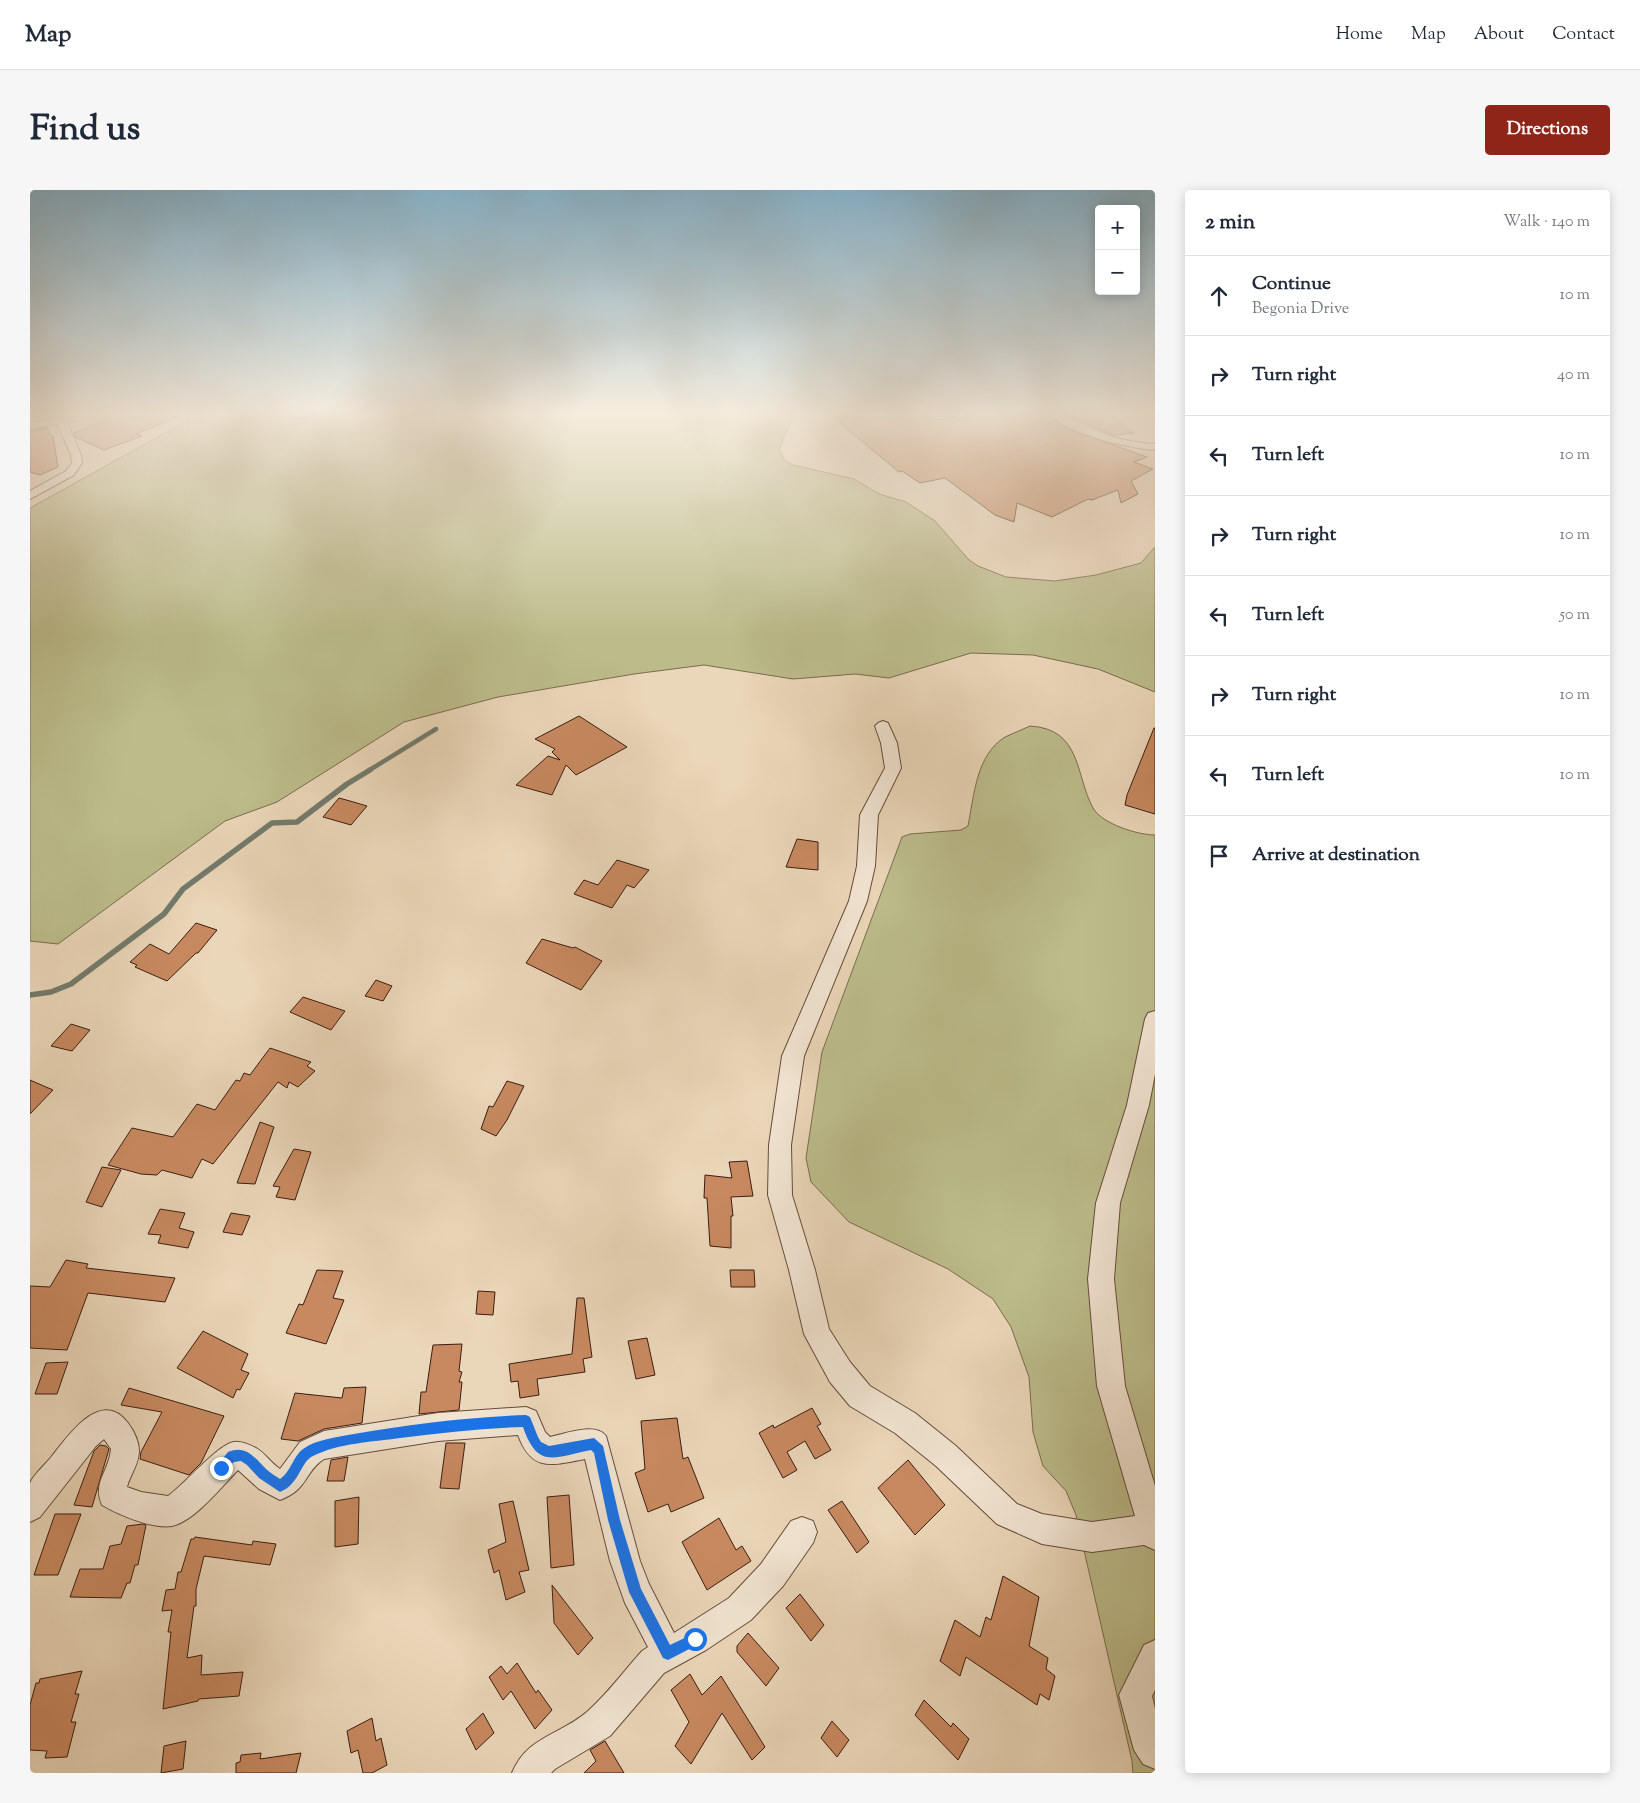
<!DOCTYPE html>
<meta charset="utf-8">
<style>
body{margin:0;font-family:"Sorts Mill Goudy",serif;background:#f6f6f7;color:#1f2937}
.controls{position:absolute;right:15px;top:15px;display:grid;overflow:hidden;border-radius:5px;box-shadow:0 2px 12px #0003}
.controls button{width:45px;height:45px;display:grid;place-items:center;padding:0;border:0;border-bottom:1px solid #e0e1e3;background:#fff;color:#1f2937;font:25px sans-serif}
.stop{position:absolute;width:15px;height:15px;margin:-11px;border:4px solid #1a73e8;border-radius:50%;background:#fff}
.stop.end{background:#1a73e8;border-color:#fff;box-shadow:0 1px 5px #0008}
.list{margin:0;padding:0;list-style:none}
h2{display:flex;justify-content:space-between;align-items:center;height:65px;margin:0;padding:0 20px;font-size:21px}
h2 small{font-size:16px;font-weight:400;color:#747a83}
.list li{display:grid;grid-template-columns:32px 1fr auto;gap:15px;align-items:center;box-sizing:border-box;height:80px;padding:0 20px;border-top:1px solid #e0e1e3}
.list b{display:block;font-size:19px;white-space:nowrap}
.list p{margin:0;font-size:16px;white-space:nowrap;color:#747a83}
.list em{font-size:16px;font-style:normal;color:#747a83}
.icon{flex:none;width:28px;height:28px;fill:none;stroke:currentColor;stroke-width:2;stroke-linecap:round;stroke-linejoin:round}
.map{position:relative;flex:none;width:1125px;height:1583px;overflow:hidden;border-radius:5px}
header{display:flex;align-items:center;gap:30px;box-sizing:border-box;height:70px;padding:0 25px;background:#fff;border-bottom:1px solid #e0e1e3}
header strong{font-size:24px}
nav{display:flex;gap:28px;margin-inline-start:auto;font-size:18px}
.intro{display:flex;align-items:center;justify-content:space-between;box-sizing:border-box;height:120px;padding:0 30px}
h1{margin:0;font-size:35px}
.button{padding:12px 22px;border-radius:5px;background:#8f2418;color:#fff;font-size:18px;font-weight:700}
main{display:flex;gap:30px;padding:0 30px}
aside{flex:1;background:#fff;border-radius:5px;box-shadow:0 2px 12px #0003}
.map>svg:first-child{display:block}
.green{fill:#bcbc8b;stroke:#7c6c4e}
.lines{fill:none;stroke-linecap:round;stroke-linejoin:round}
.stream-far1{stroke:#737b6d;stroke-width:4.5}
.stream{stroke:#737b6d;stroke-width:5.5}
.building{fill:#c88960;stroke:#3c1d12}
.street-casing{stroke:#684b3c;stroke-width:2}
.street{fill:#f1e4d1;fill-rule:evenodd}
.route{fill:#1a73e8}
</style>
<header>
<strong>Map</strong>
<nav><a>Home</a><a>Map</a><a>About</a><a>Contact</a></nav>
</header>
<div class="intro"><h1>Find us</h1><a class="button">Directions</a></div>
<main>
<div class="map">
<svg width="1125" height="1583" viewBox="0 0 1125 1583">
<rect width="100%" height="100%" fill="#ead6b8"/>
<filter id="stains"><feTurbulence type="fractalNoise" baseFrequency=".004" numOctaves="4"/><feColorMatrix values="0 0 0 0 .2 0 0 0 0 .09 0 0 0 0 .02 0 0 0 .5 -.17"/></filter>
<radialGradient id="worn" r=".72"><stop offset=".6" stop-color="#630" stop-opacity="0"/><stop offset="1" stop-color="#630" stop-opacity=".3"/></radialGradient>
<!-- green -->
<path class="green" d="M181,225H248L274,228L283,225H763L749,260L755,271L763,275L824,289L849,304L876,312L905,331L939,370L948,376L976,387L1025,391L1066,385L1111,373L1125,357V502L1068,479L1003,465L941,463L859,488L825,484L763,489L674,475L604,484L468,507L374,532L247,612L195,631L28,754L0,751V318L153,233Z
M1000,536C1052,539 1045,585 1063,618C1072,634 1108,645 1125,645V1583H1103L1102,1571L1046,1325L1036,1301L1013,1276L1003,1242L999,1187L981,1137L963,1109L918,1079L819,1032L781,992L776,968L792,862L872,647L880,644L931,640L938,636C944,606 946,565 975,547C983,543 992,540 1000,536Z"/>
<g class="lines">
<!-- stream-far1 -->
<path class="stream-far1" d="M338,581L406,539"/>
<!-- stream -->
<path class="stream" d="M0,805L21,802L41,794L134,724L153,699L242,633L267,632L317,594L340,580"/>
</g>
<!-- building -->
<path class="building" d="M105,225L151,226L106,244L112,246L74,260L45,247L44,243L79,228L88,231Z
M800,225L879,229L880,225L912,230L919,226L933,230L936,225L965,228L966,225H1019L1029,234L1041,240L1117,267L1104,272L1123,279L1101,291L1108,304L1091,313L1088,300L1062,310L1058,309L1022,327L987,313L984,332L965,325L915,288L890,293L872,281L869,282Z
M1035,225H1080L1104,243L1083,245Z
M17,238L21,246H23L28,277L10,285L0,282V241Z
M549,526L597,557L546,585L536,575L522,605L486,595L518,566L530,570L522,562L525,559L505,549Z
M1124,538H1125V624L1095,615L1097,605Z
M309,608L320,611L337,616L321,635L293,627Z
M767,649L788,652V680L756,677Z
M587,670L619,680L604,698L597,695L582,718L544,704L554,690L568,695Z
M166,733L187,740L168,763H166L137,791L105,777L107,775L100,772L120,754L139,764Z
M512,749L543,758L545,757L572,771L551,800L496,773Z
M346,790L362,796L353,811L335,806Z
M273,807L315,821L301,840L260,822Z
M41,834L60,840L42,861L21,856Z
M240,858L281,872L277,876L285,881L268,897L259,892L257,898L248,892L183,974L172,969L162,988L132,980L127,985L111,984L78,975L102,938L143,947L167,914L185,920L206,890L210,891L214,883L220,885Z
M0,890L23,900L0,924Z
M477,891L494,896L477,930L466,946L451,939L459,916L463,917Z
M230,932L244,937L225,994L207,993Z
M264,959L281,962L265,1010L246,1007L250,997L243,996Z
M717,971L723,1006L701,1007L703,1026H701V1058L680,1056L677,1008H674L675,985L702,988L699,972Z
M72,977L91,980L72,1017L56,1012Z
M130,1019L155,1023L149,1038L164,1042L158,1058L128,1053L131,1045L118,1044Z
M201,1023L220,1026L212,1045L193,1042Z
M36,1070L58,1074L56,1078L145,1088L135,1112L58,1103L37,1160L0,1158V1096L20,1097Z
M287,1080L313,1081L303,1108L314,1110L296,1154L256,1143L269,1114L273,1115Z
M700,1080H724L725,1097H701Z
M448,1101L465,1102L463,1125L446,1124Z
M547,1108H554L562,1167L553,1169L555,1182L507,1189L509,1205L490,1208L488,1191L481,1192L479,1174L542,1164Z
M173,1141L218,1164L211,1180L219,1183L210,1200L207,1199L203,1208L147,1178Z
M617,1148L625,1185L606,1189L598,1151Z
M432,1154L429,1181L432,1182L429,1192H432L429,1220L389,1224L391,1202H396L403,1155Z
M38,1172L27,1204H5L16,1173Z
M336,1197L332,1233L294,1239L268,1251L251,1249L265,1203L312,1208L314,1198Z
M99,1198L194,1226L171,1273L159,1285L110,1269L111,1262L132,1222L91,1215Z
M782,1218L791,1234L787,1236L801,1260L785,1269L775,1251L757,1262L767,1280L753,1288L729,1243L743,1235L744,1238Z
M647,1228L653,1269L658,1267L674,1308L641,1322L638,1314L618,1322L605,1283L615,1279L611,1231Z
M416,1253H435L429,1299L410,1298Z
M70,1255L76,1256L79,1259L62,1317L44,1315L64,1261Z
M318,1267L314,1291H297L301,1270Z
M878,1270L915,1315L885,1345L848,1298Z
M539,1305L544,1375L521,1378L517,1307Z
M329,1307L328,1354L305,1357V1311Z
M483,1311L499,1380L489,1382L495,1402L476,1410L469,1380L464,1383L458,1360L476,1352L469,1314Z
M812,1311L839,1352L827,1363L798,1320Z
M25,1324H51L28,1385H4Z
M689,1328L706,1360L712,1356L721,1371L677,1400L652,1352Z
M113,1334L116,1335L108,1375H105L100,1393H97L91,1408L40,1407L50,1379H73L80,1356L91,1354L97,1336Z
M165,1347L222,1355L223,1351L246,1354L240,1375L174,1366L166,1399V1416H164L157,1468L172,1465L171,1485L213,1482L209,1506L169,1509L168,1511L133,1519L141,1442H138L142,1420L132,1421L136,1400L145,1399L148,1382H151L161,1349H164Z
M973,1386L1009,1407L999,1456L1018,1468L1016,1479L1025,1486L1019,1510L1010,1504L1007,1515L936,1467L930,1486L910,1471L925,1430L950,1447L956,1427L961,1430Z
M522,1395L563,1448L548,1465L524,1433Z
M770,1404L794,1435L781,1451L756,1418Z
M718,1443L749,1478L736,1496L707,1462V1456Z
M487,1473L506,1503L508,1500L522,1520L505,1539L481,1501L473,1510L459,1487L471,1476L477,1484Z
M52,1481L45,1504H49L41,1532H46L37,1567L15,1568L17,1561L0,1560V1515L6,1493H9L10,1489Z
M660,1484L672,1505L691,1486L735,1557L722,1570L692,1523L661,1574L645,1556L659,1532L641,1500Z
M894,1510L921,1537L923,1533L939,1549L928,1570L885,1525Z
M453,1523L464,1543L446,1560L436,1539Z
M342,1528L346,1551L351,1548L357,1575L342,1583H333L328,1560L321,1563L317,1541Z
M802,1531L819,1550L807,1567L791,1548Z
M156,1551L153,1579L131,1583L134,1556Z
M575,1551L594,1583H554L566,1571L560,1560Z
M231,1563L230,1569L271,1563L266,1583H206V1573L210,1572L211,1565Z"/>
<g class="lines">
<defs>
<path id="street" d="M46,225H66L65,227L37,232L51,265L52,273L44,285L0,309V301L36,281L42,273L41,265L27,234L0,239V233Z
M1021,225C1040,224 1058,238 1075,244C1091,250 1108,253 1125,254V260C1097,258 1041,245 1021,225Z
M853,531L858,533L867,553L871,578L848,625L845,676L837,711L774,866L761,955L762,1005L785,1080L799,1139L820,1172L840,1196L885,1223L926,1256L987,1314L1012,1324L1062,1332L1105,1326L1067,1196L1058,1089L1066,1013L1097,915L1115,829L1118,823L1125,821V884L1119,915L1090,1013L1084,1089L1095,1196L1125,1296V1360L1114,1355L1062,1362L1012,1354L967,1334L906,1276L865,1243L820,1216L800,1192L774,1144L759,1080L738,1005L739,955L752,866L819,711L827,676L830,625L855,578L851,553L845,536L848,533Z
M496,1217L506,1221L515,1242L520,1247C535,1244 565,1232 576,1246L610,1371L619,1394L644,1443L699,1408L731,1374L761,1331L772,1327L783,1331L787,1342L783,1353L753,1396L721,1430L676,1460L634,1483L580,1546L525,1579L521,1583H482C497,1546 531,1545 558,1521C578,1503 594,1481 612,1461L618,1457L595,1413L580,1371L555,1269C522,1275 502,1283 488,1245L408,1251L294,1269C274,1282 279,1299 250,1310L229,1299L208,1280C192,1296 165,1331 142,1336C122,1339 89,1325 72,1315C62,1292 79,1282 81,1259L74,1249L66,1256L10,1327L0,1332C0,1323 0,1301 0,1293C4,1284 16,1274 22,1266C38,1246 71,1197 98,1233C104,1241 109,1252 109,1261C109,1274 100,1285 97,1297L111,1302L138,1306C154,1295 188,1254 204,1252C211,1251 220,1255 226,1258C235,1263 241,1273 250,1279L270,1252L294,1241L408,1223Z
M1125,1450V1500L1122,1506L1125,1519V1579L1113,1574L1104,1560L1089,1505L1114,1455Z"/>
</defs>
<!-- street casing -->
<use href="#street" class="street-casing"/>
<!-- street -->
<use href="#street" class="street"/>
</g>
<!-- sky -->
<linearGradient id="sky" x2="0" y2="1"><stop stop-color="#88b6cf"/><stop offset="0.5" stop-color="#f6eddf"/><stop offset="1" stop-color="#f6eddf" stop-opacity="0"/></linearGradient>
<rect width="1125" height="446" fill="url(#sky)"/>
<!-- route -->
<path class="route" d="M496,1225L500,1227L508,1247L511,1252L519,1256L564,1248L573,1256L590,1330L611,1399L640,1455L665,1443L669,1444L671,1449L669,1454L638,1470L633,1468L599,1402L578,1330L564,1263L561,1260C524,1267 508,1280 493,1237C452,1238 411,1243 370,1248C342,1252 309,1253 283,1266C270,1272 270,1294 250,1302L229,1288L217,1275L211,1271L204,1272L191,1283L187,1282L185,1278L198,1262C216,1254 225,1268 236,1279C240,1283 246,1286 250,1289C261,1282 263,1266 273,1259C287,1249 308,1247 324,1244C381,1234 439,1227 496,1225Z"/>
<rect width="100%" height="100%" filter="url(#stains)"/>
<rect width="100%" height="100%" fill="url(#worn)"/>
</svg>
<div class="controls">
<button>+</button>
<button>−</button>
</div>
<div class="stop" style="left:665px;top:1449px"></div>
<div class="stop end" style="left:191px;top:1278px"></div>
</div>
<aside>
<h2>2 min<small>Walk · 140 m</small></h2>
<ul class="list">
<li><svg class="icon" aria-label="ahead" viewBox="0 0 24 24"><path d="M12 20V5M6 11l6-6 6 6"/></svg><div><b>Continue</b><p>Begonia Drive</p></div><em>10 m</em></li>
<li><svg class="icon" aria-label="right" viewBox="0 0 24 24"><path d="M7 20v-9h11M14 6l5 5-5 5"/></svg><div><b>Turn right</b></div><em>40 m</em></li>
<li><svg class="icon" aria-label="left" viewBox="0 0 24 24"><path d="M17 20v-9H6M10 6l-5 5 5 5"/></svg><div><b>Turn left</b></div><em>10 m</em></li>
<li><svg class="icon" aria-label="right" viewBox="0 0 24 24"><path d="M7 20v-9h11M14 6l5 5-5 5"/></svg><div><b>Turn right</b></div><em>10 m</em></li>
<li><svg class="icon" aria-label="left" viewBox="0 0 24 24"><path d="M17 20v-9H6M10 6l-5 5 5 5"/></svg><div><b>Turn left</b></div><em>50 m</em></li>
<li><svg class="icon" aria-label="right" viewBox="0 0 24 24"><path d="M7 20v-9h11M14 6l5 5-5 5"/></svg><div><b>Turn right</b></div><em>10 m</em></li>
<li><svg class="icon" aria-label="left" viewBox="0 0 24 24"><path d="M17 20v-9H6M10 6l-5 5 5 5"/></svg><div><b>Turn left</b></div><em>10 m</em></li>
<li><svg class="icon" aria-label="arrive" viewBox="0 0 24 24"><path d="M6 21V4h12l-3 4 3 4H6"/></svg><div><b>Arrive at destination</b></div></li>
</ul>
</aside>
</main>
